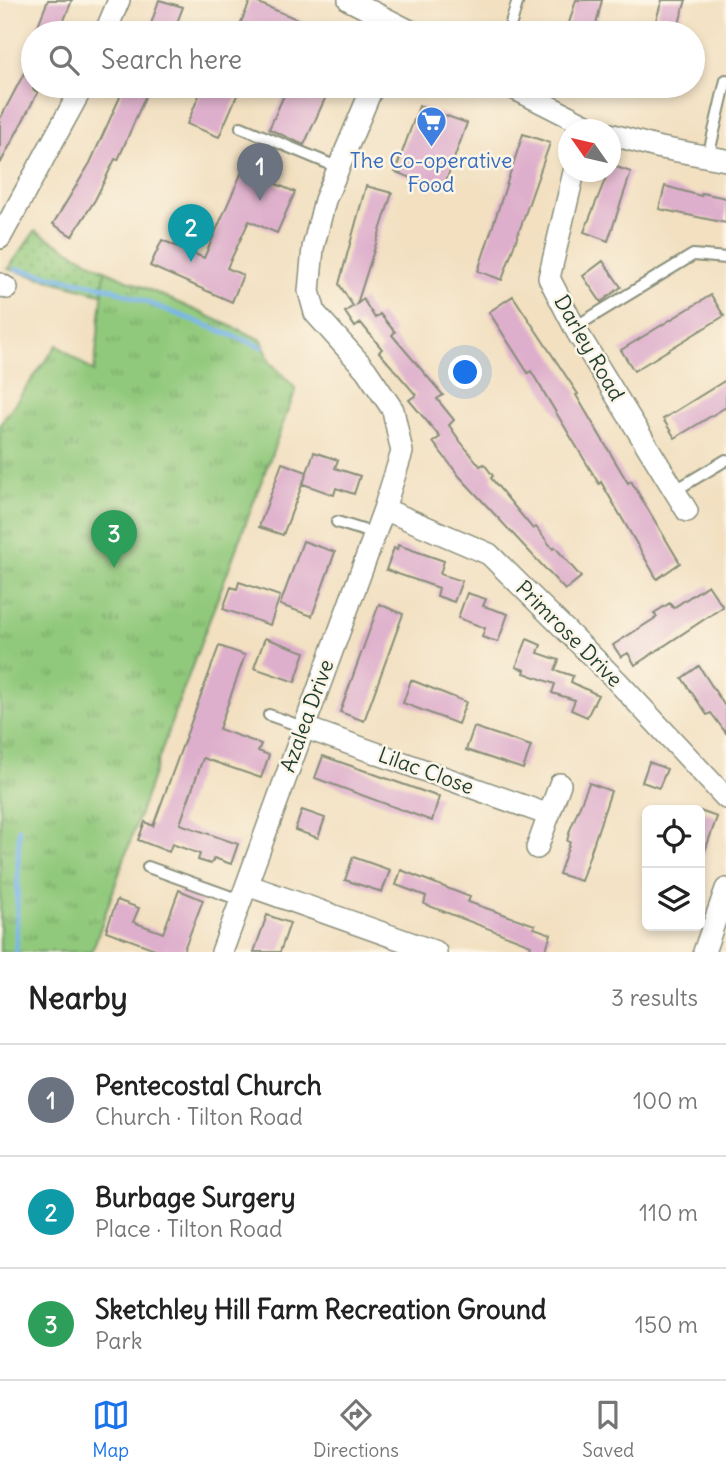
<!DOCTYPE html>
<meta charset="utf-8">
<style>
body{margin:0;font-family:Delius,sans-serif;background:#f6f6f6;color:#222}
.controls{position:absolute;right:21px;bottom:21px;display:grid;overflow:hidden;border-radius:10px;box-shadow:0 4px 10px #0003}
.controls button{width:63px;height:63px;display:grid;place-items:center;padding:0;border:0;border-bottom:2px solid #e0e0e0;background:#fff;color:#222;font:35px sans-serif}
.compass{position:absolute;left:558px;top:119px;width:63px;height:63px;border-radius:50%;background:#fff;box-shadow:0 4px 10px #0003;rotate:304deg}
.you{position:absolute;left:466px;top:373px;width:24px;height:24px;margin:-18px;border:5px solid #fff;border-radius:50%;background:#1a73e8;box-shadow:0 0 0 10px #1a73e833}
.badge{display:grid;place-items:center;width:46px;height:46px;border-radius:50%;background:#1a73e8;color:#fff;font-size:23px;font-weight:700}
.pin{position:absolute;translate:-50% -58px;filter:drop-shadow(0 2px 4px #0008)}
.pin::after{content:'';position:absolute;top:37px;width:24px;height:21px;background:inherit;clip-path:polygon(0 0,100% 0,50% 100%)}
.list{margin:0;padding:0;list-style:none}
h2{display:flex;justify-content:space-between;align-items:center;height:91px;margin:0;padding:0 28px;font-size:30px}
h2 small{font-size:23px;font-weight:400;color:#767676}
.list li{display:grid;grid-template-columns:46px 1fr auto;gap:21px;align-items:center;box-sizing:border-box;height:112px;padding:0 28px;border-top:2px solid #e0e0e0}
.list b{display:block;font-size:26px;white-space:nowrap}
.list p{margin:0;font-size:23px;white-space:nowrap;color:#767676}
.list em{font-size:23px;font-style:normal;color:#767676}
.icon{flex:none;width:38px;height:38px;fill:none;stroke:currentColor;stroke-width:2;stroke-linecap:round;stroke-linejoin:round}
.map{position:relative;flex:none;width:726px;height:952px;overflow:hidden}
.search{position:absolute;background:#fff;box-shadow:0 4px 10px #0003;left:21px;right:21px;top:21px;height:77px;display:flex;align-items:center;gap:18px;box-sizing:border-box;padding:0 24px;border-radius:38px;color:#767676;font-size:26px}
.sheet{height:427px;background:#fff}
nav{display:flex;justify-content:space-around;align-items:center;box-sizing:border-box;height:98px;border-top:2px solid #e0e0e0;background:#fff;font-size:19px;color:#767676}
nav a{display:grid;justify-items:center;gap:4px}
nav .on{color:#1a73e8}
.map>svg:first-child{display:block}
.grass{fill:url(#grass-dots);stroke:#588358;stroke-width:2}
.park{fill:url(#park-tufts);stroke:#588358;stroke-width:2}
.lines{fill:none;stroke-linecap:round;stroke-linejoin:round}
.stream{stroke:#79b5eb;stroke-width:5}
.building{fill:#deafcc}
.service-casing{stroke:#888e7a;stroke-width:14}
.minor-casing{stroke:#888e7a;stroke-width:24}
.service{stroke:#fff;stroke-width:10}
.minor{stroke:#fff;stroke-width:21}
.labels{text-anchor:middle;stroke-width:5;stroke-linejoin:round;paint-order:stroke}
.shop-label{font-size:21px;fill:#366cbe;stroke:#fcf5e5}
.street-label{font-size:21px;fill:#1f3d34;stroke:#fcf5e5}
</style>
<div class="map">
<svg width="726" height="952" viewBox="0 0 726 952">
<defs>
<pattern id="grass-dots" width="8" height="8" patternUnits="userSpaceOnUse" patternTransform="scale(1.75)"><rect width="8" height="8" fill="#91c97c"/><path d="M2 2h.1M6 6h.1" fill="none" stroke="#76a466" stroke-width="1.8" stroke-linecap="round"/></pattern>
<pattern id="park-tufts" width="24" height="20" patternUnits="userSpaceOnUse" patternTransform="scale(1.75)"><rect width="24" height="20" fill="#91c97c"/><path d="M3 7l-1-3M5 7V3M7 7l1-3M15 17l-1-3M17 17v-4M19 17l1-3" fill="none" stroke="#76a466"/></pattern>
</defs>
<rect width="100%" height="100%" fill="#fcf5e5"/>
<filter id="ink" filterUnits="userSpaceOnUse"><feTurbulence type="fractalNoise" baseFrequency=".0143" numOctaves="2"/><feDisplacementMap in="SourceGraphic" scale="14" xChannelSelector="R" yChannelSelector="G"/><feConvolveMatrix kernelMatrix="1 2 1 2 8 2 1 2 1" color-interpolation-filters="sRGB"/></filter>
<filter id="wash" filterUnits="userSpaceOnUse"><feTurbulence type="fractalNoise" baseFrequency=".00686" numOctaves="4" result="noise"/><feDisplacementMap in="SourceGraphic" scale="28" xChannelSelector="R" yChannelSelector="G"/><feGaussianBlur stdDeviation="1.57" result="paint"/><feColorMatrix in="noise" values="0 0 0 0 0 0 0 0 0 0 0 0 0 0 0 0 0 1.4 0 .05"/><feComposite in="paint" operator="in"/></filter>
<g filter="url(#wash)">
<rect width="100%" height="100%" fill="#f2e0c1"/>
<!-- grass -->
<path class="grass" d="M35,231L105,270L104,295L8,269Z"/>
<!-- park -->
<path class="park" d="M105,270L262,340L270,362L296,389L175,712L92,952H0V424L57,345L94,372Z"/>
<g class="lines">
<!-- stream -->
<path class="stream" d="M16,269L110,288L262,347
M16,952L19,829"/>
</g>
<g id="blocks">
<!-- building -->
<path class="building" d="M48,0H72L59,33H35Z
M159,0L183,7L173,33L150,27Z
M251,0L304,22L299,33H236Z
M576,0H602L594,33H566Z
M662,0H686L676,33H652Z
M33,56V90L38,92L0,164V119Z
M125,86H139L148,90L118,160L115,159L95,200L72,236L53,224L90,163Z
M203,86H241L219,137L187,124Z
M288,86H315L328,92L304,145L269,129Z
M419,106L467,123L443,189L395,172Z
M523,134L550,143L502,280L478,271Z
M248,158L274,170L269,181L295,192L277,233L249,221L227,268L243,275L232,302L150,266L162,240L204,258Z
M611,165L631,172L608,241L584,232Z
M366,186L392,193L357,304L363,299L375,318L380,314L395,332L392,335L443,395L437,399L454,420L449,425L460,441L480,466L484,464L493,476L491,478L533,529L536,527L553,549L555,547L581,577L565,590L460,477L433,442L440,437L409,400L416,395L379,352L382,349L361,323L355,327L345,312L353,306L339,284Z
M665,186L701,196L702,193L726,198V223L659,209Z
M603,261L621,287L601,302L583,276Z
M711,295L724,316L634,371L621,350Z
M513,296L578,394L576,395L628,483L631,481L680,563L657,579L601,482L599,484L531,371L528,373L489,312Z
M726,380V407L675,438L663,419Z
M314,452L338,460L335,468L360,476L354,494L336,488L334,495L303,484Z
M282,463L307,472L283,535L259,527Z
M303,541L335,552L312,616L280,605Z
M398,545L444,561L440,574L462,581L454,602L437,596L439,588L386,570L394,548L397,550Z
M239,582L280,596L270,625L223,609L231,587L237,589Z
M708,585L723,607L635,665L628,653L621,657L613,645L657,617L654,613L670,603L673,608Z
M467,593L486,599L483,606L508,614L498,642L482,637L485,628L458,618Z
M379,604L403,614L364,721L340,712Z
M265,638L305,652L295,682L254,668Z
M527,639L541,645L538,653L559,660L555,670L573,676L571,682L598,695L587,717L571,710L575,700L552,693L555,684L524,673L525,670L516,667Z
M219,646L245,655L219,729L261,744L258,751L269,755L261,778L203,758L180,824L238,844L231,864L214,858L211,864L198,860L200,854L172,844L169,852L138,840L145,822L153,826Z
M699,666L726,708V733L711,713L707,715L682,678Z
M411,680L466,702L458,724L403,703Z
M474,727L531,746L523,769L466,750Z
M323,756L439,797L432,821L315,778Z
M649,762L667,769L659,788L642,782Z
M589,783L611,791L581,881L559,874L570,842L567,841L570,830Z
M302,810L325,818L318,838L295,830Z
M700,811L717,817L702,859L700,858Z
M353,857L390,870L382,892L345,880Z
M401,870L470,897L468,902L535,925L534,928L551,934L545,952H529L531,945L424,904L426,896L396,885Z
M179,890L203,900L183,952H163L106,931L117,900L139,908L133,922L163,933Z
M267,915L290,923L280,952H254Z"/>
</g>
</g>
<g filter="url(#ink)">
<use href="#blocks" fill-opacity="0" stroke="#888e7a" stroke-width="2"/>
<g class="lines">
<defs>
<path id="service" d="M508,33L518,0
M241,127L337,167
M708,157L726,80
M575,327L693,255L726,258
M674,491L726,460
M337,522L375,534
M269,715L303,727
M148,867L240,900"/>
<path id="minor" d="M349,0L414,33
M105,33L119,0
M509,86L596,130
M610,134L656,147L726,160
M574,172L549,278L577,332L687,511
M0,238L83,86
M0,284L7,288
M384,509L489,554L617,681L726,798
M303,727L549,815
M537,848L560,784
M247,885L436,952
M222,952L384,509L402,452L393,410L366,370L315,313L309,291L313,248L325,200L373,86
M704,952L726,889"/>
</defs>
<!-- service casing -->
<use href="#service" class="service-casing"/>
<!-- minor casing -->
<use href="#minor" class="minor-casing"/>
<!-- service -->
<use href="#service" class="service"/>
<!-- minor -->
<use href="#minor" class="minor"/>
</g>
</g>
<!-- icons -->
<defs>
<symbol id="supermarket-pin" viewBox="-11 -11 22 30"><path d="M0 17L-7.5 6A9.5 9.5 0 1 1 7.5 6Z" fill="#3f7fe0" stroke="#fcf5e5"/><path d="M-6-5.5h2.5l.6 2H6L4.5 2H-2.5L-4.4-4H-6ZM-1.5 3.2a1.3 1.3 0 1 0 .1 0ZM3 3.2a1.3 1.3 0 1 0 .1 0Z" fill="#fff"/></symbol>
</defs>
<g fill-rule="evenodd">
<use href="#supermarket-pin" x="414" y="104" width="35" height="47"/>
</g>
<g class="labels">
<!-- shop labels -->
<g class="shop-label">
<text x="431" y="168">The Co-operative<tspan x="431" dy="24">Food</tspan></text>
</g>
<!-- street labels -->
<g class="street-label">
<text transform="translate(589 348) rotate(60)" y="7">Darley Road</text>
<text transform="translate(569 634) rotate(45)" y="7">Primrose Drive</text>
<text transform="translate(307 716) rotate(-70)" y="7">Azalea Drive</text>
<text transform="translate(426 771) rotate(20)" y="7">Lilac Close</text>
</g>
</g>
</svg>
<div class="controls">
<button><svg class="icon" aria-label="locate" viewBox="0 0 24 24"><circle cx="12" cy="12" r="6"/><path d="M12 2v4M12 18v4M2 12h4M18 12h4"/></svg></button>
<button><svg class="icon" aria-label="layers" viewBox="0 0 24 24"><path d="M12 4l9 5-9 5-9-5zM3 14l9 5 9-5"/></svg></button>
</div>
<svg class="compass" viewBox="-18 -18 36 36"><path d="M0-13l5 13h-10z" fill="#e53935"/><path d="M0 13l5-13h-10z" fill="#767676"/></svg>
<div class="you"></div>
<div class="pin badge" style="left:260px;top:201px;background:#6b7280">1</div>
<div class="pin badge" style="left:191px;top:262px;background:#0f9aa8">2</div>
<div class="pin badge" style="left:114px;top:568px;background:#2e9e5b">3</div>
<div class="search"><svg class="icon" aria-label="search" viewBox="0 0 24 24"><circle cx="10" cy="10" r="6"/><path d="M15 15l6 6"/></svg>Search here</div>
</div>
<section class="sheet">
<h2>Nearby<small>3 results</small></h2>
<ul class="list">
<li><span class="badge" style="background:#6b7280">1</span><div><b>Pentecostal Church</b><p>Church · Tilton Road</p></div><em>100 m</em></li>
<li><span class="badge" style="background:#0f9aa8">2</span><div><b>Burbage Surgery</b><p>Place · Tilton Road</p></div><em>110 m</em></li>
<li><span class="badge" style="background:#2e9e5b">3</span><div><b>Sketchley Hill Farm Recreation Ground</b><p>Park</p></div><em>150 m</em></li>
</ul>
</section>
<nav>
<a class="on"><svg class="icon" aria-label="map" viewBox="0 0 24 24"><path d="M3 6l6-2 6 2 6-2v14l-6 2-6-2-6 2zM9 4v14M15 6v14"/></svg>Map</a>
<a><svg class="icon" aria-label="directions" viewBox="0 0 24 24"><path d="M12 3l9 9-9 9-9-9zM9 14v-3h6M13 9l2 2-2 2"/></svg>Directions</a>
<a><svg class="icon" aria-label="saved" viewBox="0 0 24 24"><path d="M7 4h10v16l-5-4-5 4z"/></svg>Saved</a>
</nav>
